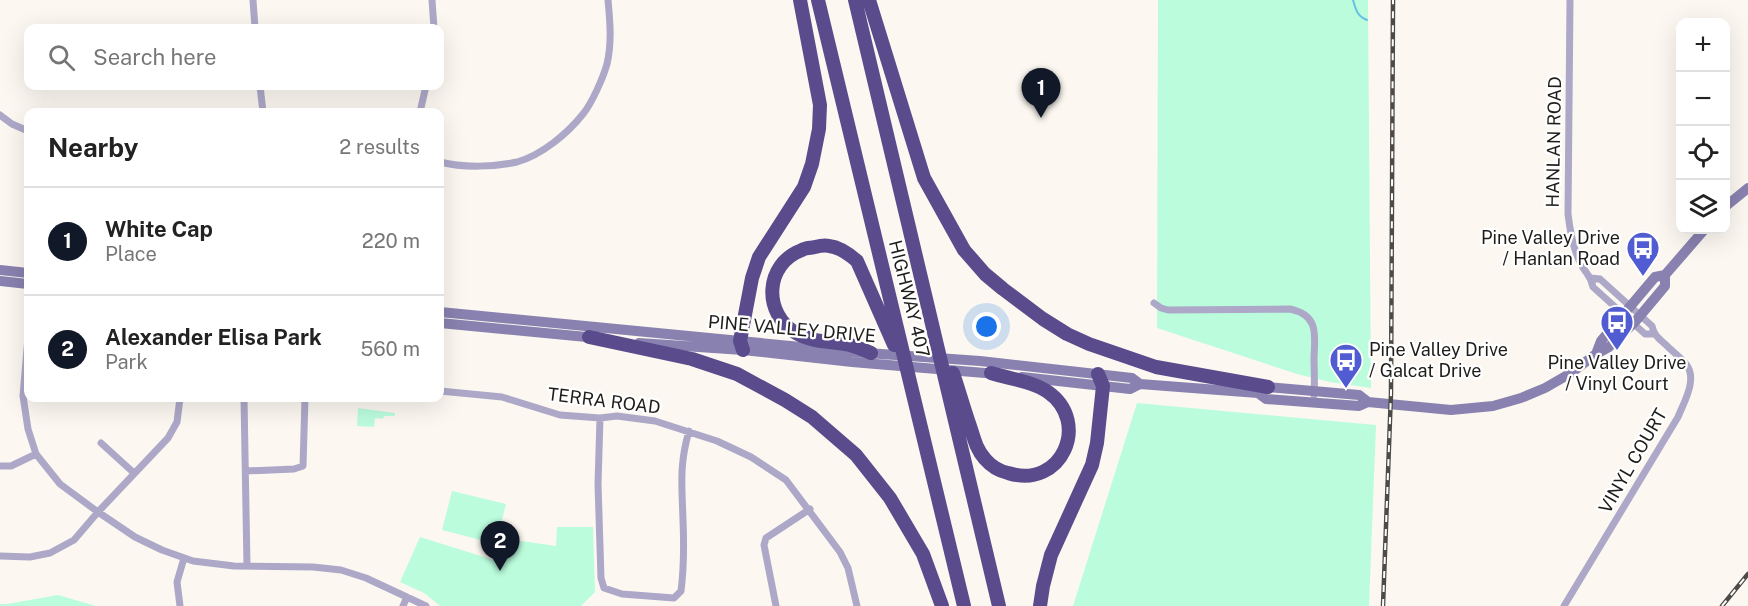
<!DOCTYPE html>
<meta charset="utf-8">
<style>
body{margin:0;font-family:"Public Sans",sans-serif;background:#f2f2f2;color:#222}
.controls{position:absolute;right:18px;top:18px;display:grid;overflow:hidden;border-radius:12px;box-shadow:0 6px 24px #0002}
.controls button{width:54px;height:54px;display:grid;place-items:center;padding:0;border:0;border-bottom:2px solid #e0e0e0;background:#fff;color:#222;font:30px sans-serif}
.you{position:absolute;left:987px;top:327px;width:21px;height:21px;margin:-15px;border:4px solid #fff;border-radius:50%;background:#1a73e8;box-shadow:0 0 0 9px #1a73e833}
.badge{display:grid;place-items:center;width:39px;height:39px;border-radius:50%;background:#111827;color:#fff;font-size:20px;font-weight:700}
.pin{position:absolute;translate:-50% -50px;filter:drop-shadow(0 2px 3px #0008)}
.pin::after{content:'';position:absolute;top:32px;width:21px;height:18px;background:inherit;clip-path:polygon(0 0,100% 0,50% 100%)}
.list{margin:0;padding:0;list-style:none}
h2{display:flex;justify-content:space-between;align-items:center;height:78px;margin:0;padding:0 24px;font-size:26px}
h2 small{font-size:20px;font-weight:400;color:#767676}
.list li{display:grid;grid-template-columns:39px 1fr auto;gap:18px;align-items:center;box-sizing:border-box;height:108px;padding:0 24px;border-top:2px solid #e0e0e0}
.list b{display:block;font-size:22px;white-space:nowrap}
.list p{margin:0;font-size:20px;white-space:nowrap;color:#767676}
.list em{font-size:20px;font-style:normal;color:#767676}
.icon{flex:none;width:33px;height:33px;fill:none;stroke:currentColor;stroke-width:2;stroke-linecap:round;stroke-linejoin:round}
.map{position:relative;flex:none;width:1748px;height:606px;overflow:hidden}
.search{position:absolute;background:#fff;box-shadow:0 6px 24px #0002;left:24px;top:24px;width:420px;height:66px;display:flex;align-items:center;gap:15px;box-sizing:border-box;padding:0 21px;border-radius:12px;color:#767676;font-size:22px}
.panel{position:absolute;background:#fff;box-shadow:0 6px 24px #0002;left:24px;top:108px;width:420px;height:294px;border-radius:12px}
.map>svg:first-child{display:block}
.green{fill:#bbfcdd}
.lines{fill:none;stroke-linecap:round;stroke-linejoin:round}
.stream{stroke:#67bee6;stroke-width:2}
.street{stroke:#ada8c8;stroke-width:7}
.secondary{stroke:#8981af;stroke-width:10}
.highway{stroke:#5a4c8c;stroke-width:14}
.rail-casing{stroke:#4d4b48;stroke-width:4.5}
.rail{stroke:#fff;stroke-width:2;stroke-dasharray:7;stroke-linecap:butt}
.labels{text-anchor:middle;stroke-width:4.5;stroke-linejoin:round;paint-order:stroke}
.street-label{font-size:18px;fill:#1e1d1a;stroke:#fff}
.poi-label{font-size:18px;fill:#1e1d1a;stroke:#fff;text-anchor:end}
</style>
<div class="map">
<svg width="1748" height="606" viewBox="0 0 1748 606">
<rect width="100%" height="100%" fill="#fcf8f1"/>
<!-- green -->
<path class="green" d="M1158,0H1368L1371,388L1330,382L1297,374L1157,328Z
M1137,403L1376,425L1369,606H1073Z
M358,408L395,413V416H384L383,419L375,418L374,427L357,426Z
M452,491L506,504L496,544L442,530Z
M557,527H593L595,592L581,606H440L424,593L400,582L420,537L497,561L515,540L556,546Z
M58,595L96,606H0V604H7Z"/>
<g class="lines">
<!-- stream -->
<path class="stream" d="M1353,0C1356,10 1357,16 1367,20"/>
<!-- street -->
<path class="street" d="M253,0L255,28
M432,0L434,28
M1570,0L1568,214C1570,231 1573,251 1582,266C1587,275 1591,276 1593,287L1645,334H1654
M260,86L263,112
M420,112L426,86
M0,115L12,124L28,131
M440,162C463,168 494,167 517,162C542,155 568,133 583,114C592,103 603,78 607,64C612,43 610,21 608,0
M1154,303L1161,308L1168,310L1290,309C1319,315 1315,335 1314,357C1314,370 1315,382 1314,395
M28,337L23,396L28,429L36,454L60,484L98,512L135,537L162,550L193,561L234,566L313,567L341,570L366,578L426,606
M440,391L502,397L560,415L600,418L617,416L655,421L717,441L751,457L786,480L840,552L848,568L857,606
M244,398L247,566
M600,418L598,484L601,578L604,588L622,594L674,598L681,591C684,568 684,544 683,520C682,486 679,465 689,431
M101,443L134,473
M0,466H11L36,454
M246,471L294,469L303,466L305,398
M0,556L30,557L50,553L74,540L98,512L168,438L177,422L180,398
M180,606L177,582L184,558
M403,606L407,597
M776,606L764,545L766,538L810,509
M1564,606L1678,417C1684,402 1698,379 1686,364C1680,357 1672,351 1665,344C1658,338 1654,335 1652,326L1600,279L1591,278"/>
<!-- secondary -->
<path class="secondary" d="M1726,206L1748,188
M0,270L28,273
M0,281L28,284
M440,312L853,352L980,361L1132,378L1140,384
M440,323L597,338
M639,343L743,350L852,362L997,374
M1596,354L1601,341L1655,277L1665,275L1704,230
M1022,377L1130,389L1140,384L1258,393L1266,399L1359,406L1368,402L1451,410L1493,406L1521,398L1545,388L1571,373L1596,354L1609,347L1634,323L1665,286V275
M1264,390L1268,387L1359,395L1368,402"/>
<!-- highway -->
<path class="highway" d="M818,0L964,606
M855,0L999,606
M869,0L924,178L964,250L985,274L1003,289L1043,319L1067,334L1089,344L1156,367L1268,387
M589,337L692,359L737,374L785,400L812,417L856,455L890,498L923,554L942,606
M743,350L740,341L752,278L759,257L804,187L812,164L819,129L820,105L800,0
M871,353C864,350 857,347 850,345C832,341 813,343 796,333C763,314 764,264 802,250C805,248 811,248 815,247C819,246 825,245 829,246C839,247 849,254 857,261L894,345
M953,373C959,391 964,409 970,426C974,438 976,449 985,459C991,466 999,471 1008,473C1062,490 1091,422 1048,392C1032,381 1010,379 991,373
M1040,606L1043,586L1051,555L1092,465L1097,443L1103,386L1098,374"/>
<defs>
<path id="rail" d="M1383,606L1391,393L1393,0
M1722,606L1748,574"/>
</defs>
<!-- rail casing -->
<use href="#rail" class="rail-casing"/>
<!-- rail -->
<use href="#rail" class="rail"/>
</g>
<!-- icons -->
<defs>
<symbol id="bus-pin" viewBox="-11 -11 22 30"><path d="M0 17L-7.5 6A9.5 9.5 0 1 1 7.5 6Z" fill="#515bd2" stroke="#fff"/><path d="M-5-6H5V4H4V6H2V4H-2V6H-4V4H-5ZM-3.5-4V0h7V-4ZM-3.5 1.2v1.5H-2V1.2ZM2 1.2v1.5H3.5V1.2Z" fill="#fff"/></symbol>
</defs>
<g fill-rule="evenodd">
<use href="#bus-pin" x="1624" y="229" width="38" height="52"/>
<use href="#bus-pin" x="1598" y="303" width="38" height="52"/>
<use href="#bus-pin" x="1327" y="341" width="38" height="52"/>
</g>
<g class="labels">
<!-- street labels -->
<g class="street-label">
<text transform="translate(1554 142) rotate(-89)" y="6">HANLAN ROAD</text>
<text transform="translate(909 299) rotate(76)" y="6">HIGHWAY 407</text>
<text transform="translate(792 329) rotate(5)" y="6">PINE VALLEY DRIVE</text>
<text transform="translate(604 401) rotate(7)" y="6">TERRA ROAD</text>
<text transform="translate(1633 461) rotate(-60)" y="6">VINYL COURT</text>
</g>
<!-- poi labels -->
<g class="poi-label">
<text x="1620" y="244">Pine Valley Drive<tspan x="1620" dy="21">/ Hanlan Road</tspan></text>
<text x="1369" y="356" text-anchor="start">Pine Valley Drive<tspan x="1369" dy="21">/ Galcat Drive</tspan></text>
<text x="1617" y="369" text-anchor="middle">Pine Valley Drive<tspan x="1617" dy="21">/ Vinyl Court</tspan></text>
</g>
</g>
</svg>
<div class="controls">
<button>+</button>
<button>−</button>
<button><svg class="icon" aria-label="locate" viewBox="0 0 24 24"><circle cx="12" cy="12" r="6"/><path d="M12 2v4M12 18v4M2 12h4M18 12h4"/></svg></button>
<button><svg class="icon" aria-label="layers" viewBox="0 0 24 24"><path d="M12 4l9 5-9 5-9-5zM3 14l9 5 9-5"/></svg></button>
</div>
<div class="you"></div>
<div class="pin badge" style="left:1041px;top:118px">1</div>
<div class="pin badge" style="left:500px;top:571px">2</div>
<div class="search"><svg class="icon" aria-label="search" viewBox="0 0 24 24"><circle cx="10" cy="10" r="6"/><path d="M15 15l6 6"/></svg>Search here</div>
<section class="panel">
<h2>Nearby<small>2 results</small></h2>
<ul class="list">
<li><span class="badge">1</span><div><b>White Cap</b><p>Place</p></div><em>220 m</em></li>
<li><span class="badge">2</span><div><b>Alexander Elisa Park</b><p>Park</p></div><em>560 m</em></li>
</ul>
</section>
</div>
